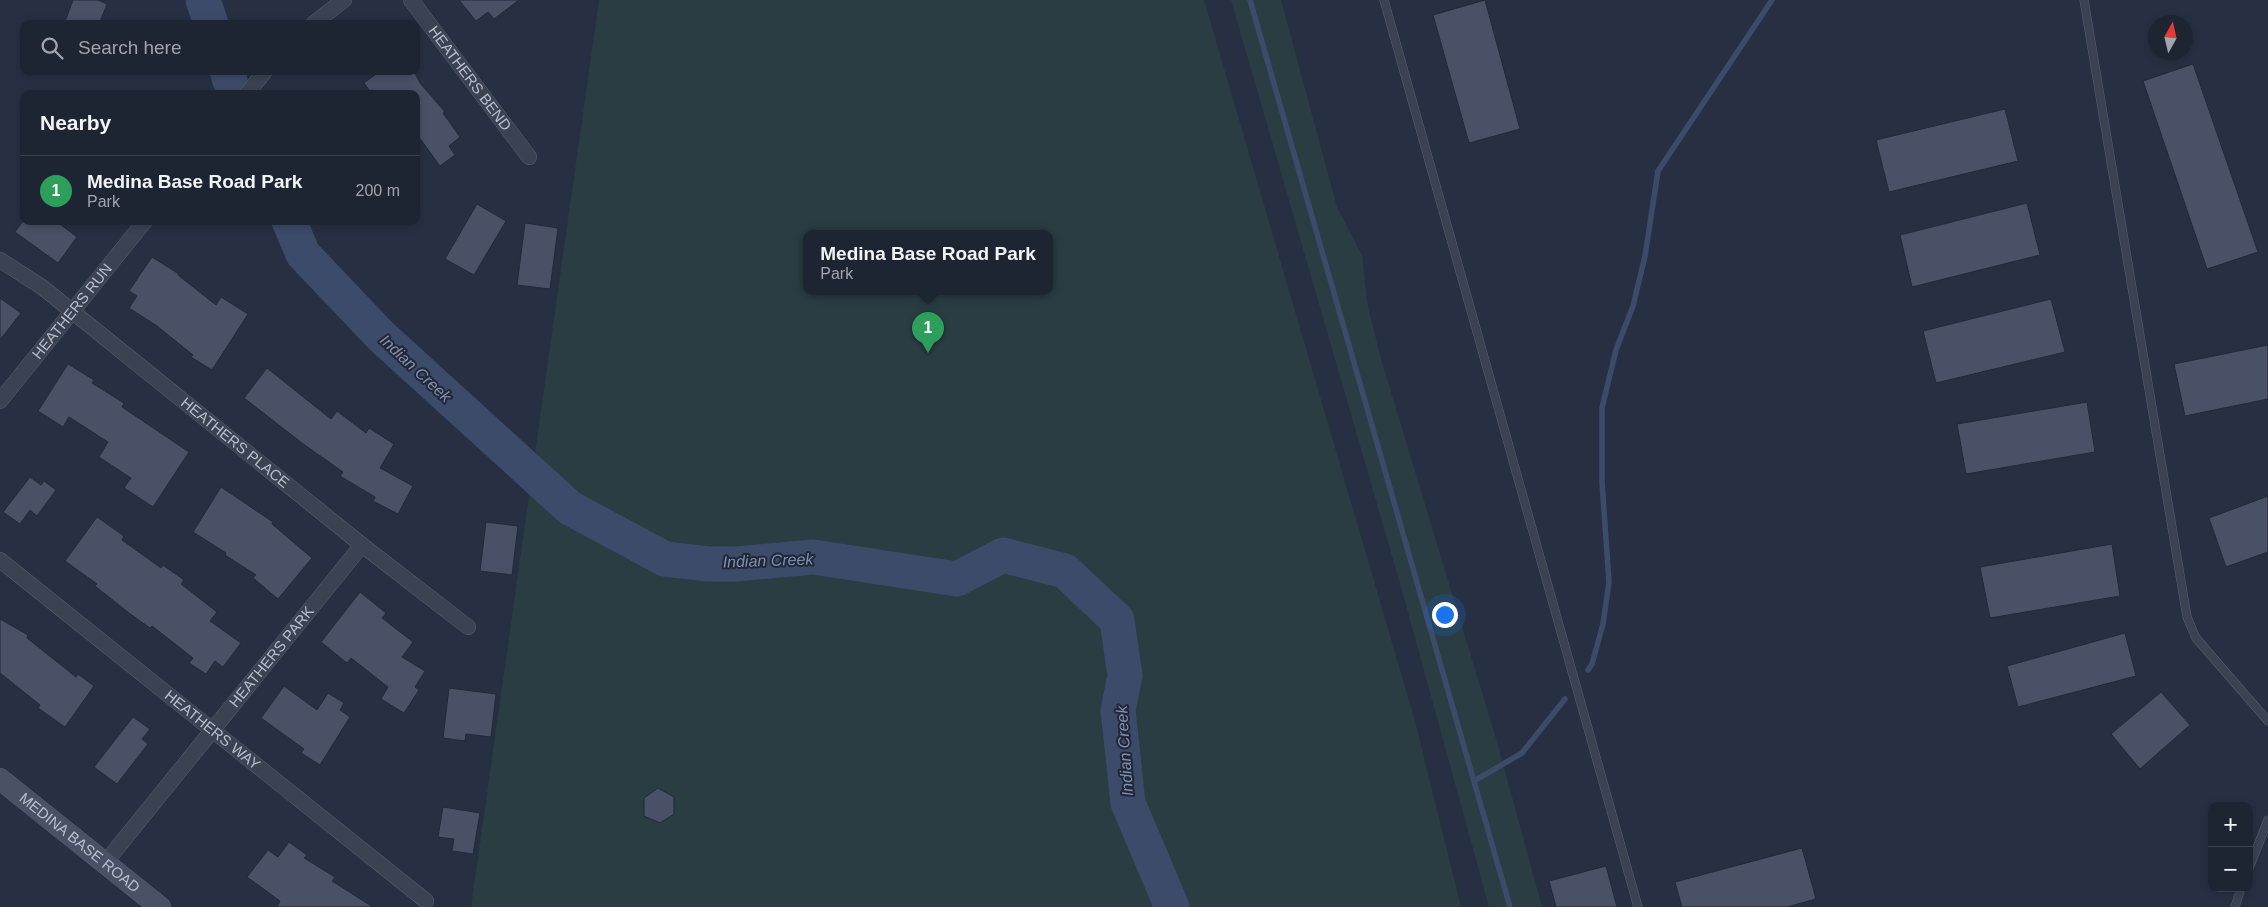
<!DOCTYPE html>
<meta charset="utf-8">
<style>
body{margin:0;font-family:Arial,sans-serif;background:#252c3a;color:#f1f3f6}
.controls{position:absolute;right:15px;bottom:15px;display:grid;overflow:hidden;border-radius:10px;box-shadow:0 2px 8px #0003}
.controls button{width:45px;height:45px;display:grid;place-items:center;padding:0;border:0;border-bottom:1px solid #3b414d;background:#1d2432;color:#f1f3f6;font:25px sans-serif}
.compass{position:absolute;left:2148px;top:15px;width:45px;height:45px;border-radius:50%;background:#1d2432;box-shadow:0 2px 8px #0003;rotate:8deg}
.you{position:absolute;left:1444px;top:614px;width:18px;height:18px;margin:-12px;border:4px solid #fff;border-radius:50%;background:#1a73e8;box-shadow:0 0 0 8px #1a73e833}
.badge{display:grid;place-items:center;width:32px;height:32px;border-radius:50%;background:#1a73e8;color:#fff;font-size:16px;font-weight:700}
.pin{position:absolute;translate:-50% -41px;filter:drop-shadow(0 1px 2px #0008)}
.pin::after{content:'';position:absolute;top:26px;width:18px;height:15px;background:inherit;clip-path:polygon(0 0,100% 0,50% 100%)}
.popup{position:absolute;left:803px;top:230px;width:250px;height:65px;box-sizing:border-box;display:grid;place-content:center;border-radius:10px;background:#1d2432;filter:drop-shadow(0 1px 4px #0005);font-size:16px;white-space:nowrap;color:#a0a4ac}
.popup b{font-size:19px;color:#f1f3f6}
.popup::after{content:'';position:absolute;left:50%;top:100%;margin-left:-10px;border:10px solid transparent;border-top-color:#1d2432}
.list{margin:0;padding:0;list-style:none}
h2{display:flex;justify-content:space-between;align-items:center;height:65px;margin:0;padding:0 20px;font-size:21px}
h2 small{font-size:16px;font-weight:400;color:#a0a4ac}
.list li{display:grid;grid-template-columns:32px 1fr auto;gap:15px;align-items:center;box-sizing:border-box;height:70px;padding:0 20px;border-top:1px solid #3b414d}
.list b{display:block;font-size:19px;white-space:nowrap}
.list p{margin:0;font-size:16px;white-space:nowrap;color:#a0a4ac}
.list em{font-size:16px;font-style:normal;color:#a0a4ac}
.icon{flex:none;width:28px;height:28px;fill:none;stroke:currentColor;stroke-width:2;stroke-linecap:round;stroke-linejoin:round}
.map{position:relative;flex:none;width:2268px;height:907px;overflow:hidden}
.search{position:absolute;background:#1d2432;box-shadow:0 2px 8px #0003;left:20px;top:20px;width:400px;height:55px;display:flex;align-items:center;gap:12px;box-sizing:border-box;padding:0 18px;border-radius:10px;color:#a0a4ac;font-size:19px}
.panel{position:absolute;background:#1d2432;box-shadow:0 2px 8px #0003;left:20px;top:90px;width:400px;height:135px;border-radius:10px}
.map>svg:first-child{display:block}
.green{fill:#293d43;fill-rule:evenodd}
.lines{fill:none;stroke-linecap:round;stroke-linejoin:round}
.stream{stroke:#3d4b6a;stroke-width:5.5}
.river{stroke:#3d4b6a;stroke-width:35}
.building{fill:#485166;stroke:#222939}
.lane-casing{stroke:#59606f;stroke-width:9}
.street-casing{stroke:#59606f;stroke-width:16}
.secondary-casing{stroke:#59606f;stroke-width:22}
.lane{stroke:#3b4252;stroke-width:8}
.street{stroke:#3b4252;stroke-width:15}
.secondary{stroke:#495164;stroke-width:21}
.labels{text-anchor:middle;stroke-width:4;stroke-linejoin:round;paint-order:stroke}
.street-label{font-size:15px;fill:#b8becc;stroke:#202737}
.water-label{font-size:16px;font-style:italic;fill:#8090b2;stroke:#202737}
</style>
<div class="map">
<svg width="2268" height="907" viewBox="0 0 2268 907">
<rect width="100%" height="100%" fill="#273042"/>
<!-- green -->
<path class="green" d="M599,0H1204L1415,721L1461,907H471ZM807,234H1049V292H807Z
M1231,0H1281L1337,207L1362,255L1367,302L1381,359L1497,742L1542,907H1489L1401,587Z"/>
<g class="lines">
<!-- stream -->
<path class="stream" d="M1250,0L1510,907
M1588,670L1592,664L1603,624L1609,582L1602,482V408L1616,350L1633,306L1645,256L1658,171L1772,0
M1474,781L1522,753L1565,699"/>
<!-- river -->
<path class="river" d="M203,0L211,24
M227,71L230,81
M289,221L303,254L381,336L570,508L665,559L709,564H736L813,557L957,579L1003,555L1065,571L1117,620L1125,676L1118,710L1128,803L1172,907"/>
</g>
<!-- building -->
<path class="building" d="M73,0H98L107,4L99,24H64Z
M459,0H519L494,19L488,12L476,21Z
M1485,0L1520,129L1469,143L1433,15Z
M2193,64L2258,252L2207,269L2143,81Z
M380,71H414L420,83L445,112L443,113L460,137L449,146L455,155L440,166L416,133V94H372L364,83Z
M2005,109L2018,161L1889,192L1876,140Z
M2027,203L2040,255L1912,287L1900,235Z
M477,204L506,221L474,275L445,259Z
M23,221H56L77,237L58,263L15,232Z
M525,223L558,228L550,289L517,285Z
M152,257L179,274L178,275L216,305L221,297L248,314L212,370L191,357L193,355L157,326L129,308L137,296L129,291Z
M0,298L21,313L0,340Z
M2051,299L2065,352L1936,383L1923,331Z
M2268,345V399L2185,416L2174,364Z
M68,364L94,380L92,383L124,403L122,407L189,452L153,507L124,488L131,478L99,457L108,442L69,417L63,427L38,411Z
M267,368L331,419L337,411L366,433L369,428L394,444L380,468L413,486L398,514L373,501L375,497L340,476L343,472L302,443L244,398Z
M2087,402L2095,452L1966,474L1957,424Z
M30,477L41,485L44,481L56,490L37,516L30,510L20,524L3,512Z
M221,487L273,522L272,524L312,558L278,599L253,578L256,575L225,555L226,553L193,532Z
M2268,496V552L2226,567L2209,518Z
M97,517L124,536L122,540L161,568L163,565L184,580L181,584L217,612L210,621L241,643L223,667L215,661L206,674L189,663L193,658L152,626L150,628L129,613L95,586L97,584L65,561Z
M486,522L518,526L512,575L480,571Z
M2112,544L2120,596L1990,618L1980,567Z
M360,592L386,613L382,618L413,642L402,657L425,671L415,687L419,690L404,713L381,699L388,687L351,658L347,663L321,642Z
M0,619L28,635L27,638L76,677L78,674L94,686L65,727L38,708L40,705L0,673Z
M2125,633L2136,676L2018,707L2007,666Z
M284,686L317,710L328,693L344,703L340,710L350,717L320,765L301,753L304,749L261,718Z
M449,688L496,694L491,737L466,734L465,741L443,738Z
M2161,692L2190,725L2140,769L2111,734Z
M133,717L150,729L142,739L148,744L117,784L94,767Z
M658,788L674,797V814L660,823L644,816V798Z
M443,807L480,813L473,854L452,851L454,839L438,837Z
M289,842L307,855L304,858L335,877L332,881L373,907H277L280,901L247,877L268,850L278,857Z
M1802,848L1816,899L1787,907H1682L1675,882Z
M1606,866L1617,907H1556L1549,881Z"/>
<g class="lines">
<defs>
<path id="lane" d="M1384,0L1638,907
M2084,0L2187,617L2196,638L2268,721
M2249,868L2268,820
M2235,907L2241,888"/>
<g id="street">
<path id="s1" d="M411,0L529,157"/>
<path d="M313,24L344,0"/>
<path d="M247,94L265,71"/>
<path id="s2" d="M0,260L42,287L362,545L468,627"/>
<path id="s3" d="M0,401L145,221"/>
<path id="s4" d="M0,560L426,901"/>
<path id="s5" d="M105,863L362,545"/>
</g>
<g id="secondary">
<path id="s6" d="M0,779L160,907"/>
</g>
</defs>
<!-- lane casing -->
<use href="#lane" class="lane-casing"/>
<!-- street casing -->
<use href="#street" class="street-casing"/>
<!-- secondary casing -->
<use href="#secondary" class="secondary-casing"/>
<!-- lane -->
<use href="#lane" class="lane"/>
<!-- street -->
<use href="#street" class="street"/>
<!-- secondary -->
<use href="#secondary" class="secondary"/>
</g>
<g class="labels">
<!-- street labels -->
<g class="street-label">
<text dy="5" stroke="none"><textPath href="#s1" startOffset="98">HEATHERS BEND</textPath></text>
<text dy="5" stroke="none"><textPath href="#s3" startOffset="115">HEATHERS RUN</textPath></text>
<text dy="5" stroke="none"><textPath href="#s2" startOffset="298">HEATHERS PLACE</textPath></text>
<text dy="5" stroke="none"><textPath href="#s5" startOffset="265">HEATHERS PARK</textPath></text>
<text dy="5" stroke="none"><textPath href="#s4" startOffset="272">HEATHERS WAY</textPath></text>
<text dy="5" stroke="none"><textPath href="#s6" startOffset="102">MEDINA BASE ROAD</textPath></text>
</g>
<!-- water labels -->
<g class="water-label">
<text transform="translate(416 368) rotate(43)" y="6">Indian Creek</text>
<text transform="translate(768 560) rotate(-2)" y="6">Indian Creek</text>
<text transform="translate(1124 751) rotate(-94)" y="6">Indian Creek</text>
</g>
</g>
</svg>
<div class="controls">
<button>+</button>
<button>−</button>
</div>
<svg class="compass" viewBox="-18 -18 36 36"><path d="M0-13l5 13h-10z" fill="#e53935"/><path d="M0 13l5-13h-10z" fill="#a0a4ac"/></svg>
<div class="you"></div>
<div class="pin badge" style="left:928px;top:353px;background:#2e9e5b">1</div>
<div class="popup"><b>Medina Base Road Park</b>Park</div>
<div class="search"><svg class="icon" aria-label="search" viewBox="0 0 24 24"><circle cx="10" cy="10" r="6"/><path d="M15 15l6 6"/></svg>Search here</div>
<section class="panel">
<h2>Nearby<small></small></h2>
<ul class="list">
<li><span class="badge" style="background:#2e9e5b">1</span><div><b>Medina Base Road Park</b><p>Park</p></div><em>200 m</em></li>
</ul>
</section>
</div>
